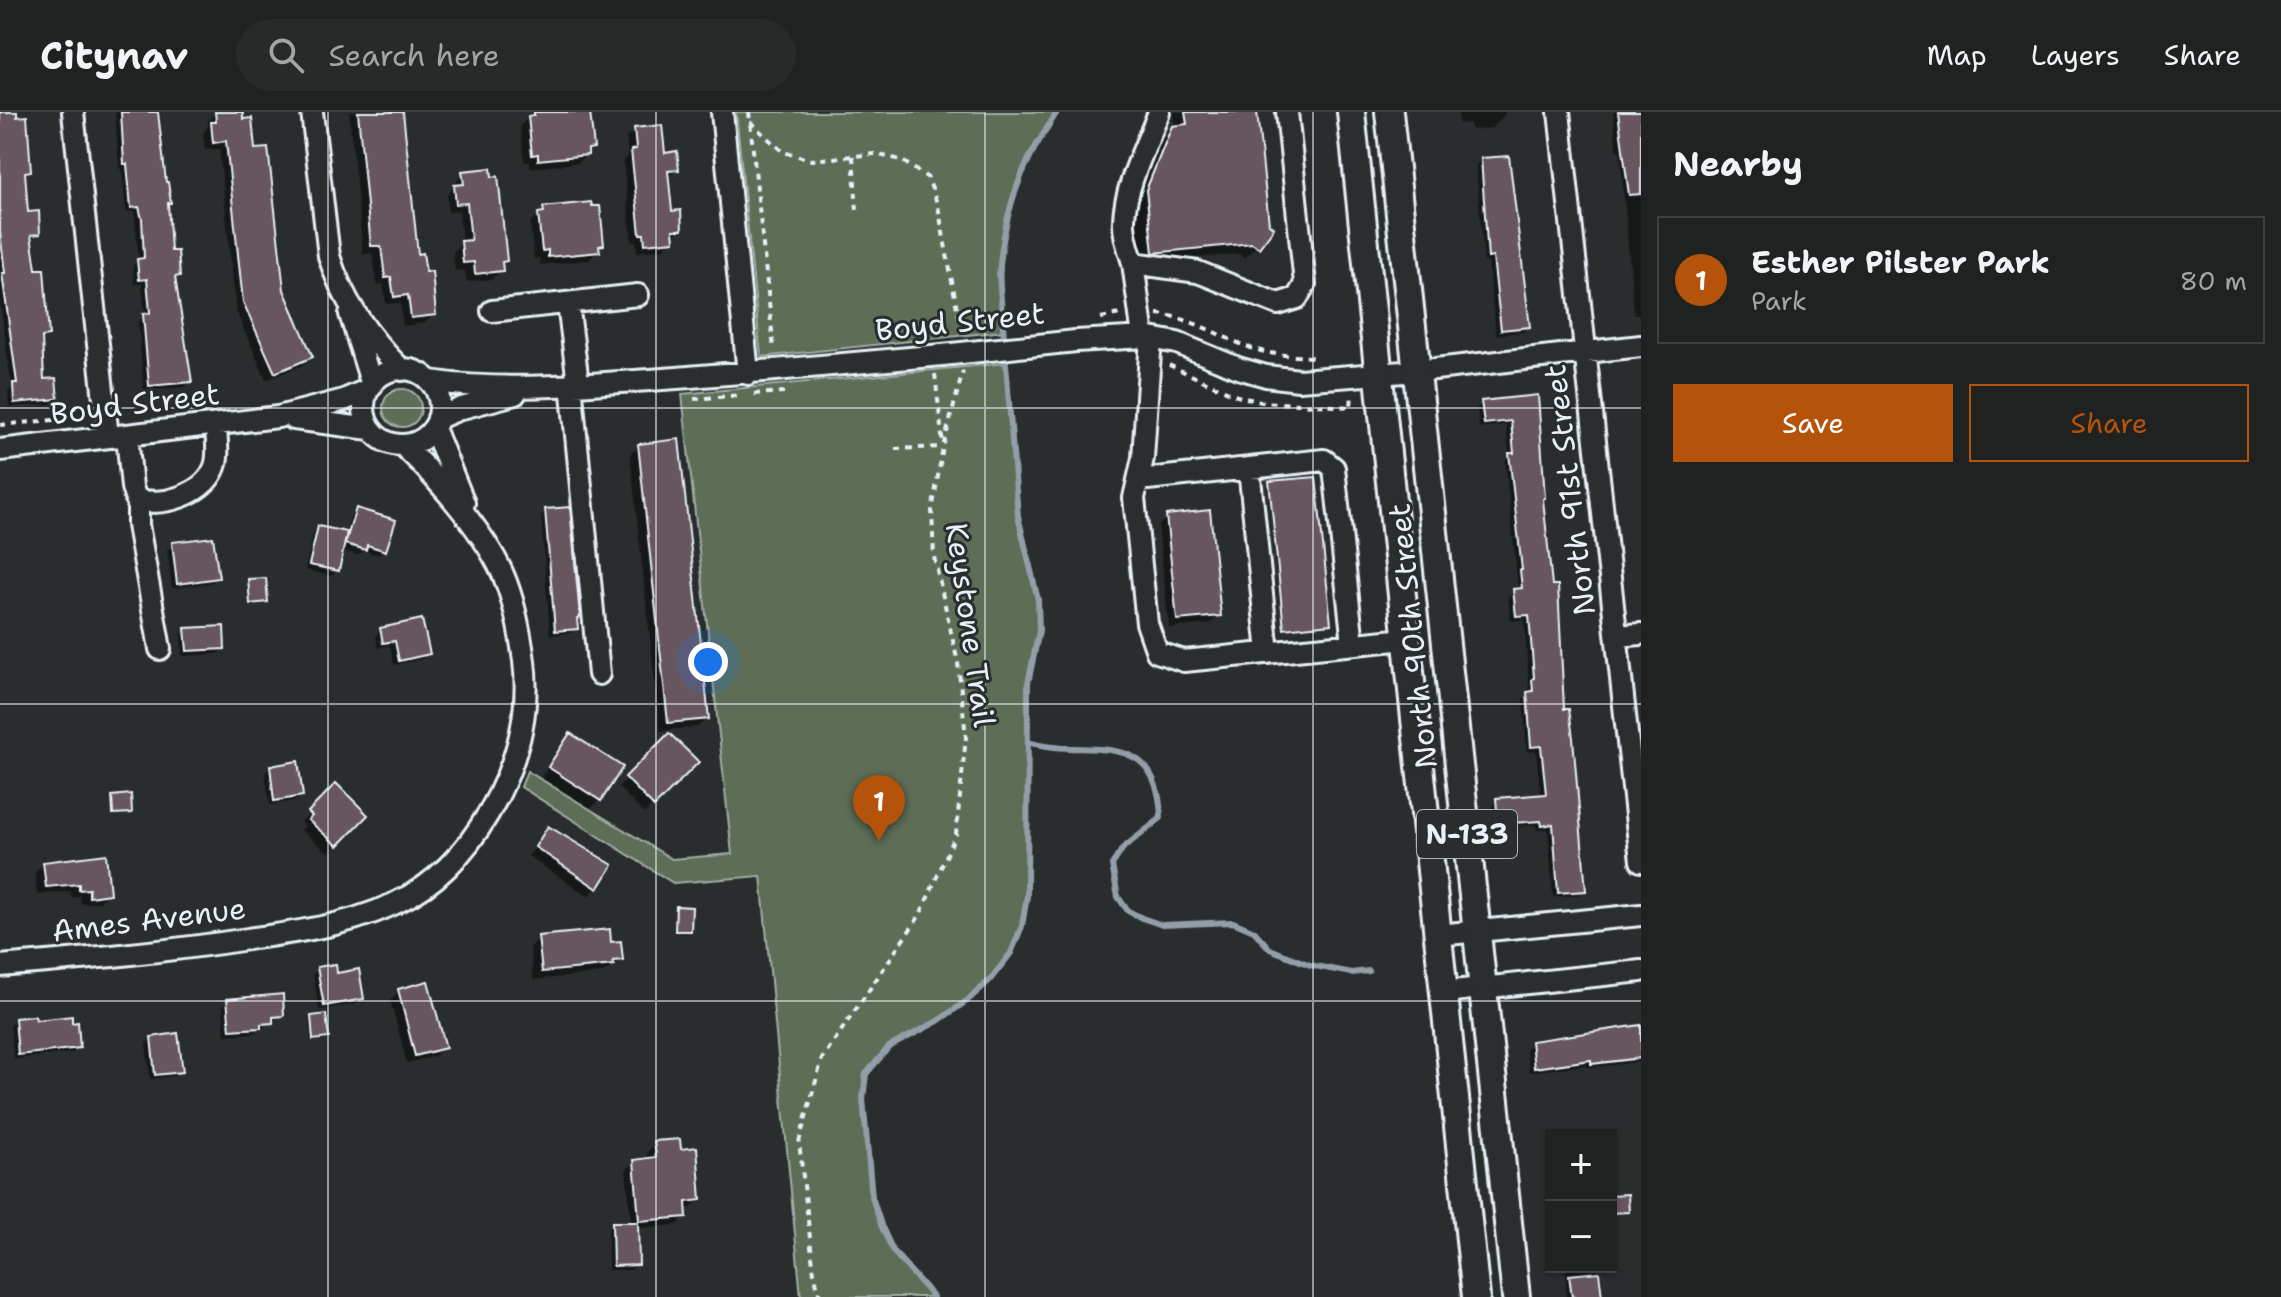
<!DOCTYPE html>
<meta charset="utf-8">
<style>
body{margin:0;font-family:"Shantell Sans",sans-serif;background:#282a2a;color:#f1f3f6}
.controls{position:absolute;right:24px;bottom:24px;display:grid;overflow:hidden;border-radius:0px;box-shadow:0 2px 6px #0004}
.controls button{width:72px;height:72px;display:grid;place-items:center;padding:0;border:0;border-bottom:2px solid #3d3f40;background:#202222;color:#f1f3f6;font:40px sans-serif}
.you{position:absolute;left:708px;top:550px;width:28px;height:28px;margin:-20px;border:6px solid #fff;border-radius:50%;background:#1a73e8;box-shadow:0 0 0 12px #1a73e833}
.badge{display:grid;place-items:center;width:52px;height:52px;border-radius:50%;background:#b45309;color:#fff;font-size:26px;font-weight:700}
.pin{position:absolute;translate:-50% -66px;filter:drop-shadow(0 2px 4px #0008)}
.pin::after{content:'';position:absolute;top:42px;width:28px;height:24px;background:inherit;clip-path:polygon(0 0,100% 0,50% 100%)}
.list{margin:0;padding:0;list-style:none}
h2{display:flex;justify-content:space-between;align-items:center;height:104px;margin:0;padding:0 32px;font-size:34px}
h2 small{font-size:26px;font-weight:400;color:#a2a4a5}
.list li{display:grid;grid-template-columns:52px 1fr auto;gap:24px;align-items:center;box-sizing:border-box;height:128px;margin:0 16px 16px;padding:0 16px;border:2px solid #3d3f40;border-radius:0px}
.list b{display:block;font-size:30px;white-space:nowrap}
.list p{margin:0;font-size:26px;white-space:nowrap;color:#a2a4a5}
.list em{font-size:26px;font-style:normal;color:#a2a4a5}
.actions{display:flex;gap:16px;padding:24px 32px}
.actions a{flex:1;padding:18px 0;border:2px solid #b45309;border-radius:0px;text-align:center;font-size:28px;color:#b45309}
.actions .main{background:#b45309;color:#fff}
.icon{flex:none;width:44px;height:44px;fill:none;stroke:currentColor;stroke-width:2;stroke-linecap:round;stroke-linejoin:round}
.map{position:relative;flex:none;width:1641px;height:1185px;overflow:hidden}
header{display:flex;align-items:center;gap:48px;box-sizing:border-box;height:112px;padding:0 40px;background:#202222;border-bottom:2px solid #3d3f40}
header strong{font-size:38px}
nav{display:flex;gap:44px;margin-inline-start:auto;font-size:28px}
.search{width:560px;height:72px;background:#282a2a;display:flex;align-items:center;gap:20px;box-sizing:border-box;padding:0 28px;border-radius:44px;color:#a2a4a5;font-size:30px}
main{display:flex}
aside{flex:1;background:#202222}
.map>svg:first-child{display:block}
.green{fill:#5d6d56;stroke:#a2afa7;stroke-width:2}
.shadow{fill:#0007}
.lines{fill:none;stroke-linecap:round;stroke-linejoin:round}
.stream{stroke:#929fa9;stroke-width:6}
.building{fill:#68575f;stroke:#e8f1f8;stroke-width:2}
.minor-casing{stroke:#e8f1f8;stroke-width:26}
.major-casing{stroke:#e8f1f8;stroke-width:32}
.path{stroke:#e8f1f8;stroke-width:4;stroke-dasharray:6 6;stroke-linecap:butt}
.minor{stroke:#2a2d2e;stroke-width:20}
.major{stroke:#2a2d2e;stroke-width:26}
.minor-bridge-casing{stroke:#e8f1f8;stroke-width:26;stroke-linecap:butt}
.minor-bridge{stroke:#2a2d2e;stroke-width:20}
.grid{fill:none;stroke:#e8f1f8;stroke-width:2;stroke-opacity:0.55}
.labels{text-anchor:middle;stroke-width:6;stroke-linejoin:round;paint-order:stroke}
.shield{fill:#2a2d2e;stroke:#afb6bb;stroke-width:2}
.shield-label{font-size:28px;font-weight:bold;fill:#e8f1f8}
.street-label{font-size:30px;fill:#e8f1f8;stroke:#2a2d2e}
</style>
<header>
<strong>Citynav</strong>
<div class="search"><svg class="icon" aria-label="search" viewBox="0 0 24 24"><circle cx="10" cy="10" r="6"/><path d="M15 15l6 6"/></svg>Search here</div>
<nav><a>Map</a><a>Layers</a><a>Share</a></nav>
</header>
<main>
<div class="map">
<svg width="1641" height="1185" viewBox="0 0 1641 1185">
<rect width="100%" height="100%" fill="#2a2d2e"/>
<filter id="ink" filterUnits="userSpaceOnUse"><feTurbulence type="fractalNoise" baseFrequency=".0125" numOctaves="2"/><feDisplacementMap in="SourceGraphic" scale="16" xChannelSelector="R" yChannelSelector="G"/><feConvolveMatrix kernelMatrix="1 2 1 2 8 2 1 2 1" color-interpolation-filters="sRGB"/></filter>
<g filter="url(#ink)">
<!-- green -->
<path class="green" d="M736,0H1057C1048,14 1039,28 1031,43C1002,98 997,158 1004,219L761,245Z
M1006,251L1018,404L1038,488L1039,519L1028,571L1026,715L1029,754L1022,814L1011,841L990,868L968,888L938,909L889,935L876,948L866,962L863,987L872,1085L881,1113L893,1139L933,1185H801L761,764L673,771L521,675L527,659L672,747L732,742L682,282Z
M383 296a19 19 0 1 1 38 0a19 19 0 1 1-38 0Z"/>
<!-- shadow -->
<path class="shadow" d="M0,0H15L29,58L24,63L26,102L38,121L30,127L47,223L42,229L43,269L56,287L50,292L9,295L8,279L12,275L0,190Z
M115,0H160L161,6L157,10L169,141L178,164L174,168L190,269L185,275L144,279L138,209L145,203L142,172H134L133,154L139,148L134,99L126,100L122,56L119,57Z
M216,0H241L253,39L282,179L311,245L303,253L266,268L236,199L219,37L205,38L203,21L208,15V8Z
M349,0H401L416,144L434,202L425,211L403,214L400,191L386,192L383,172L377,173L372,141L363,142Z
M533,0H580L592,36L578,51L530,56V50H524L520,14Z
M1173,0H1249L1268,113L1271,116L1245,146L1239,142L1142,151L1135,92L1161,28L1175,15Z
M1458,0H1504L1505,2L1492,16L1471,18L1470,11L1459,12Z
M1613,0H1641V203H1634L1620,39H1617Z
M635,18L677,57L668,66L670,101L680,117L663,137L637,140L636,129L632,130L623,49L628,44L626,26Z
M1482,48L1528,214L1523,220L1496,223L1488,150H1484L1476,53Z
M463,61L490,67L505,149L500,153L501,158L492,167L467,170L465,158L455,159L453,140L462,131L459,99L448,100L447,84Z
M544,97L602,132L598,139L589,148L540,153V146L534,147L530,111Z
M1536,286L1541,388L1562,599L1584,778L1579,783L1553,785L1548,717L1537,718L1536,713L1493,716L1492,694L1497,688L1541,685L1536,639L1527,640L1523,587L1528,582L1529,572L1524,507L1511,509L1508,485L1517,479V464L1505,348L1509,344L1506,313L1479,316L1477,296L1482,291Z
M639,334L707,606L698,615L660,619L630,342Z
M1270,371L1329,512L1326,514L1283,518L1268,374Z
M356,398L384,438L379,443L363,439L358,443L341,438L337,458L331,464L305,458L313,421L318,416L345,422L351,404Z
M546,399L576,507V516L571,521L550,523L541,404Z
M1167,405L1219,503L1210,512L1169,516L1158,414Z
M173,432L216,466L211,471L172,476L167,438Z
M249,469L265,489L263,492L249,493L247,472Z
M186,518L223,536L218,542L182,544L181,523Z
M381,518L428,541L422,547L394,553L390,533L378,536L376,523Z
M669,623L696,650L644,702L618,675Z
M571,624L600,688L591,696L541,665Z
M270,655L301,684L296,689L270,693L265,661Z
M336,674L366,703L328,741L301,718L305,714L301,710Z
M113,686L130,700L112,703L111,688Z
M549,717L597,776L588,784L528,744Z
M44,751L108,781L100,790L81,792L80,784L71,785V779L37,783L35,760Z
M676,796L689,818L687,821L674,820Z
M539,826L610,832L621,848L603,861L533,868L530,835Z
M318,857L336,863L362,886L356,892L319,898L313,862Z
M399,879L444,935L435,944L407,951L390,888Z
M228,888L282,903L254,921L225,923L223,894Z
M311,906L327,926L324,928L311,929L309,908Z
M16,908L34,910L78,935L72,941L14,947L10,913Z
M1641,916V950L1586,956V953L1529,960L1526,937L1532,931Z
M152,926L181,959L175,964L150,967L146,932Z
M655,1031L679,1039L699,1087L691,1096L685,1097V1104L677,1113L637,1116V1153L631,1158H608V1117L613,1112H631L626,1058L635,1050L647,1048V1040Z
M1566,1155H1596L1600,1185H1566Z"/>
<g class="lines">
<!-- stream -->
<path class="stream" d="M1028,630C1087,648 1158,611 1161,706L1123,736L1112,753L1118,785L1128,799L1142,806L1162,813L1233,810L1254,819L1270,837L1310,853L1351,861L1369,859
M933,1185L893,1139L881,1113L872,1085L863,987L866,962L889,935L938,909L968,888L990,868L1011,841L1022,814L1027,784L1028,597V571L1039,519L1038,488L1018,404L999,163C1002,123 1012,79 1031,43C1039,28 1048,15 1057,0"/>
</g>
<!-- building -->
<path class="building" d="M0,0H17V5L27,4L31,59L25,60L28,100L39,99L40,122L31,123L36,157H44L49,224L42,225L44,267L56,266L58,287L14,291L13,271H17L2,161H5L0,120Z
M121,0H158L166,70H168L171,91H168L171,139H178L180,164L175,165L192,270L149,274L143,202L150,201L147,167L139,168L137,147L144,146L142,107L139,95L131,96L127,52H124Z
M215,0H243V7L252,6L255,37L268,36L284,178L313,245L275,261L243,190L226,29L213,31L211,10H216Z
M358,0H403L418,142L423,141L426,160L432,159L436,203L411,206L408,183L394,185L391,165L385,166L381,134H371Z
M534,0H590L594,36L588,37V43L538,48V42L532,43L528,4L534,3Z
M1185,0H1257L1269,112L1274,116L1259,136L1252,131L1153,141L1146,78L1172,14L1187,12Z
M1618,0H1641V82L1629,83Z
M662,13L665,41L677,39L679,58L668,59L672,99L681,98L682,118H673L674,129L645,132L644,122H640L631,38L636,37L634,16Z
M1509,44L1530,215L1501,218L1493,145L1488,146L1481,46Z
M491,56L492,65L498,64L507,149L502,150L503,159L475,162L474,150L463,151L461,129L471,128L467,91L456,92L454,73L464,72L462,59Z
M591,90L592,94H600L604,133L599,134L600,140L548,145V138L542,139L538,101L544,100L543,95Z
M1538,283L1545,386L1543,387L1552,473H1558L1564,597H1569L1573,626L1586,779L1558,781L1553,712L1542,714L1541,709L1498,712L1496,686L1546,682L1541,634L1531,635L1527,580L1533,579L1532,567L1534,566L1529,503L1516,504L1513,477L1522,476L1520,458H1522L1509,341H1514L1511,309L1484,312L1481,289Z
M679,327L709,607L668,611L638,332Z
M1316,365L1331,512L1284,517L1269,369Z
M570,395L580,505L577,506L578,517L555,519L545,397Z
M356,396L396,408L386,439L367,433L366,438L345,432Z
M1210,398L1221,504L1177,508L1166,403Z
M318,414L347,420L339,459L309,453Z
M213,425L219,466L177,472L172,430Z
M266,466L268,490L250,492L248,467Z
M422,507L430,542L399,549L395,529L383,531L380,516Z
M224,514L225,537L187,539L185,516Z
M570,621L623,655L601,689L548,655Z
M669,621L699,650L654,695L625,665Z
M298,649L303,684L274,689L270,654Z
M336,671L368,703L338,734L308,708L312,704L308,700Z
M131,682L132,701L113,702L112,684Z
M548,714L613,753L598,777L535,735Z
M106,742L110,782L89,785V777L79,778V772L46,775L43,750Z
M676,794L692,795L691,819H675Z
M610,817L611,830L621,829L623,848L613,849L614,853L542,860L538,824Z
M336,852L337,861L359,857L364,887L324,894L317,855Z
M428,869L446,936L415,944L398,877Z
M283,882L284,904L273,905V911L261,912V916L230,918L227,887Z
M326,902L329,926L313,928L311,904Z
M35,904L36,908L72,904V911L78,910L80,936L18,943L15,906Z
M1641,913V946L1591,952V948L1534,956L1531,929Z
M178,921L183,960L155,963L151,925Z
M680,1027L681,1037L697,1035L701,1088L686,1090L687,1105L639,1109L634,1048L656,1045L654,1029Z
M1628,1082L1629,1100L1611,1101V1083Z
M612,1110H638L639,1153L613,1154Z
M1599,1160L1602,1185H1572L1569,1163Z"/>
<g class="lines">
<defs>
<path id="minor" d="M73,0L108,325
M312,0L329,144C342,187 369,226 402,258
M722,0L748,262
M1559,0L1641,749
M1133,151C1129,137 1123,123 1124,108C1125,74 1147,32 1159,0
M568,191L578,271
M492,199L638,183
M350,202L372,273
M1143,225L1133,151L1198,160L1278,192L1297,186L1305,172L1287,0
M1151,226L1143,346L1134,386L1147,511L1157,540L1184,549L1406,527
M1076,229L1145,225L1177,231L1238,256L1266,264L1299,268L1417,259L1641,234
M364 295a38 38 0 1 1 76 0a38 38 0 1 1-76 0Z
M430,269C503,280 577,273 650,268C747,261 845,252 942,243
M571,271L599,562
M438,306L462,296L515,282
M294,307L370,317
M434,316L464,391
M127,323L132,375L136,387C160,396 203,383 214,357C220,345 216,326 216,313
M0,338L278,305L344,288L369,277
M1249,356L1268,541
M1138,368L1324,348L1334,356L1353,532
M138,388V413L160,537
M1617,524L1641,522
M1438,823L1641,803
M0,854C83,847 165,840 248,827C304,819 360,812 411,783C449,761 478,723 498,684C519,642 530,597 524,549C514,474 501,445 452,386C436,368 421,349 402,333
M1444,880L1641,859"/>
<path id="major" d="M1351,0L1476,1185
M1389,0L1516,1185"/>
</defs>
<!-- minor casing -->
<use href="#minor" class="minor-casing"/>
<!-- major casing -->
<use href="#major" class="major-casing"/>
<!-- path -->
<path class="path" d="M749,0L774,238
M750,10L783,40L812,48L875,42L901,48L928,66L938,94L962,223
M853,44L857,99
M1157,202C1191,205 1220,225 1251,236C1271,243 1292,244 1313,245
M1101,206L1120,202
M1169,253L1237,284L1262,290L1351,295L1352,282
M935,262L943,333
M754,282L785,280
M694,287L741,283
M0,313L85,305
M895,337L943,335
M820,1185L814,1161L799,1030L822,947L920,803L956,722L966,625L958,551L934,445L932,399L943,335L963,259"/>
<!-- minor -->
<use href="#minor" class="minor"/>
<!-- major -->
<use href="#major" class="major"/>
<defs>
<path id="minor-bridge" d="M942,243L1076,229"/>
</defs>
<!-- minor-bridge casing -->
<use href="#minor-bridge" class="minor-bridge-casing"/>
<!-- minor-bridge -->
<use href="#minor-bridge" class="minor-bridge"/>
</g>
</g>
<!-- grid -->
<path class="grid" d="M328,0V1185M656,0V1185M985,0V1185M1313,0V1185M0,296H1641M0,592H1641M0,889H1641"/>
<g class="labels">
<!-- shield labels -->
<rect class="shield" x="1417" y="698" width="100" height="48" rx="6"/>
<g class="shield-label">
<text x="1467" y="732">N-133</text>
</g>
<!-- street labels -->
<g class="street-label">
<text transform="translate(960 210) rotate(-6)" y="10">Boyd Street</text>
<text transform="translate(135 292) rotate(-7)" y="10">Boyd Street</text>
<text transform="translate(1570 378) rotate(-97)" y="10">North 91st Street</text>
<text transform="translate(970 513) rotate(82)" y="10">Keystone Trail</text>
<text transform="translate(1413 524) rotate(-96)" y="10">North 90th Street</text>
<text transform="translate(149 808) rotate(-7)" y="10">Ames Avenue</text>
</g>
</g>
</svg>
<div class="controls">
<button>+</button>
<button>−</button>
</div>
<div class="you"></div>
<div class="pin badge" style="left:879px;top:729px">1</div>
</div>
<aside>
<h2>Nearby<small></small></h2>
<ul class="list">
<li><span class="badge">1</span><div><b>Esther Pilster Park</b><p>Park</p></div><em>80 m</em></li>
</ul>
<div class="actions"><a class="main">Save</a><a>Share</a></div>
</aside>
</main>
